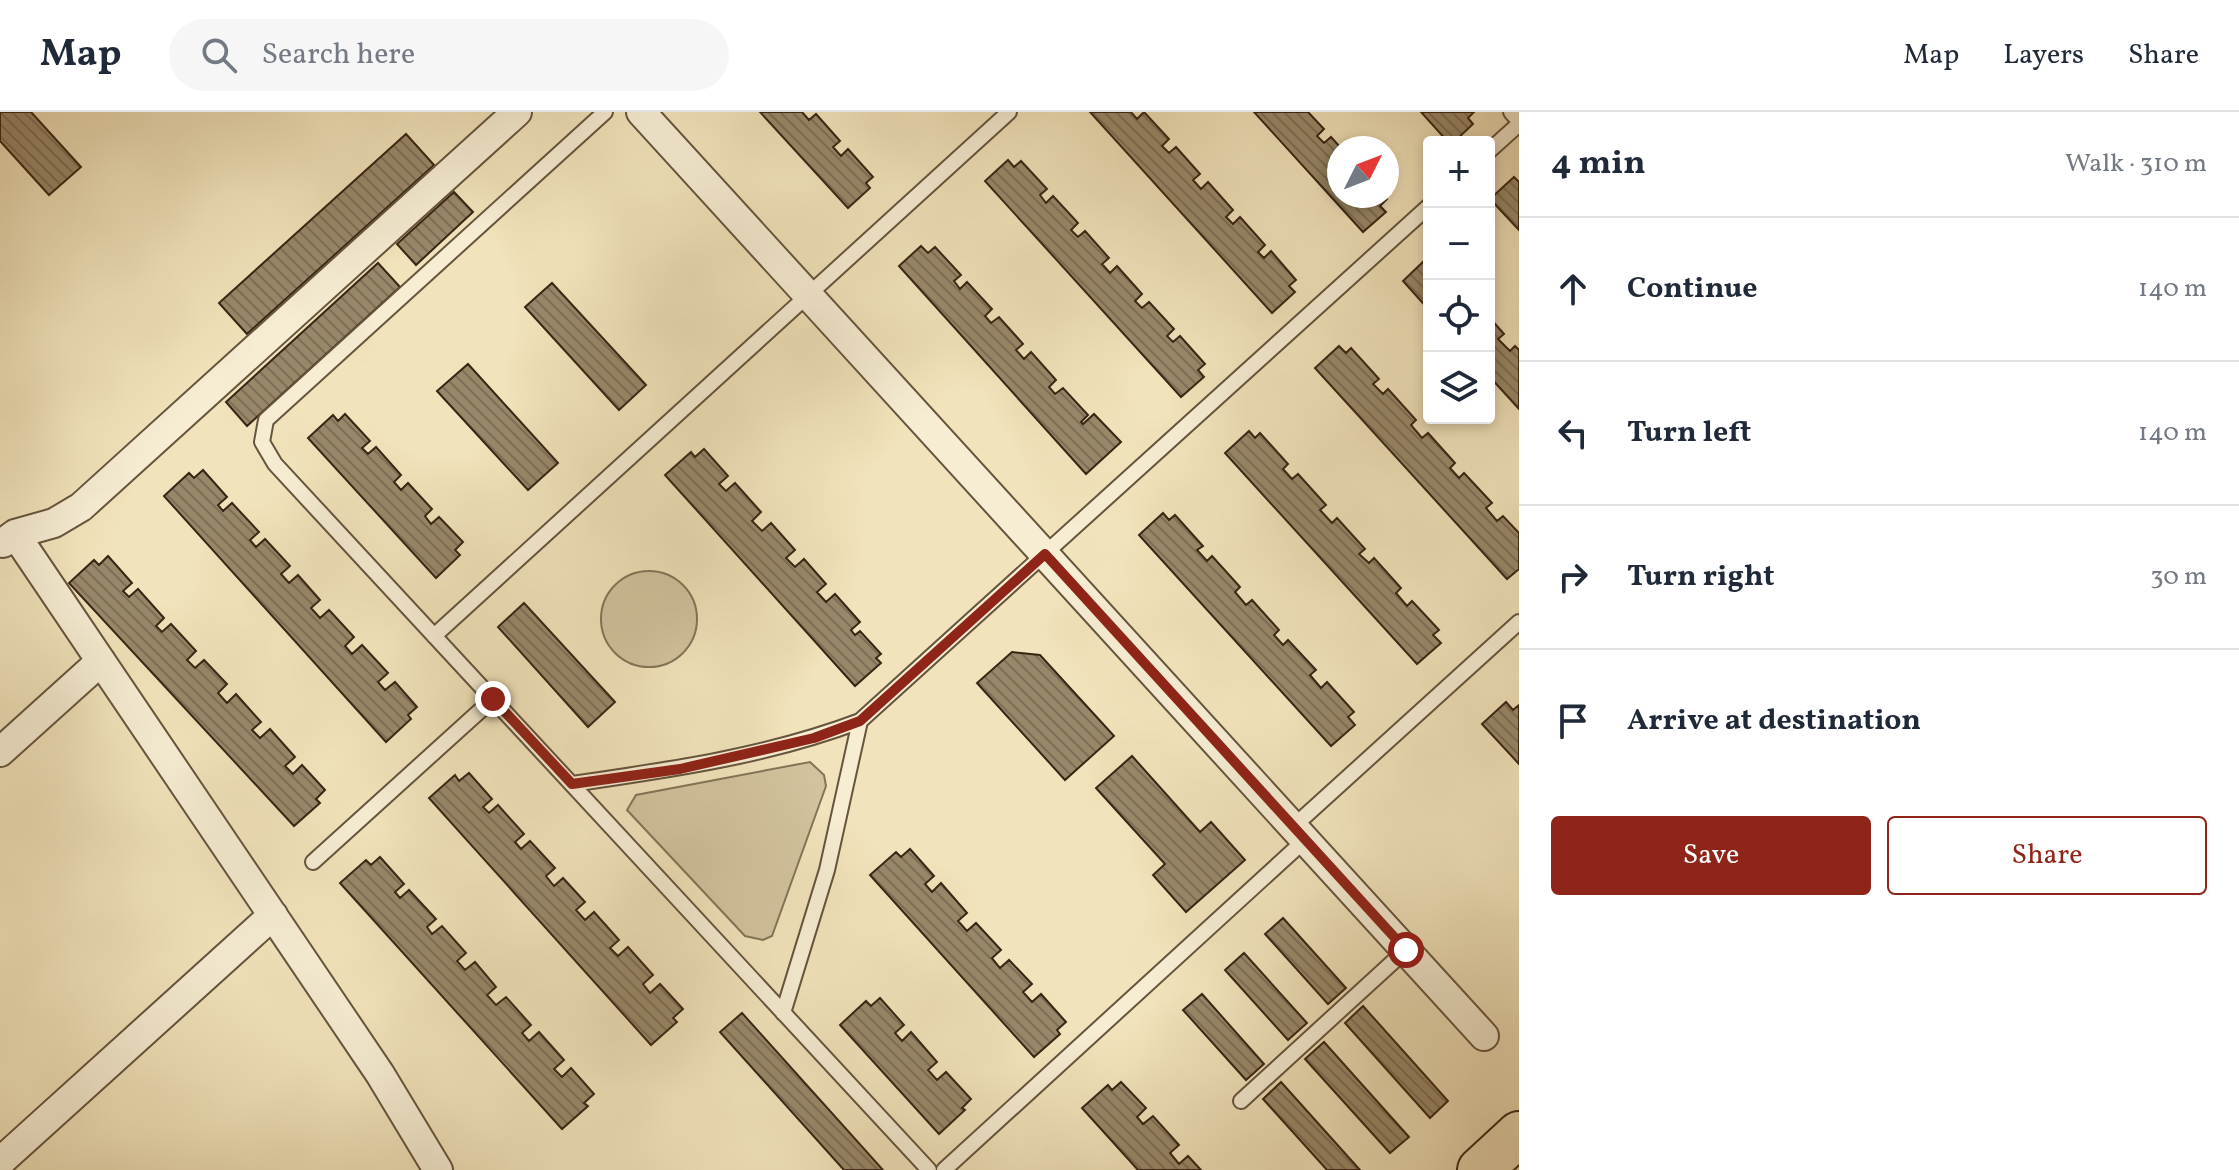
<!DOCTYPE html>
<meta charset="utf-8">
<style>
body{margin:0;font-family:Vollkorn,serif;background:#f6f6f7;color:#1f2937}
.controls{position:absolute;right:24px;top:24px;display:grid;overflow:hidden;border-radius:8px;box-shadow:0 4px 12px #0003}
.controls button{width:72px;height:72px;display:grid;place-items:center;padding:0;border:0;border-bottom:2px solid #e0e1e3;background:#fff;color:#1f2937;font:40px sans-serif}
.compass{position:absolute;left:1327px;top:24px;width:72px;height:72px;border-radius:50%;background:#fff;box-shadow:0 4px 12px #0003;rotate:48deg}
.stop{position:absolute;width:24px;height:24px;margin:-18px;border:6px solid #8f2418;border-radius:50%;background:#fff}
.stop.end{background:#8f2418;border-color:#fff;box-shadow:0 2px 8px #0008}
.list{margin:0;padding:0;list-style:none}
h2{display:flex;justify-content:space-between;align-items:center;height:104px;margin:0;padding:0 32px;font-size:34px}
h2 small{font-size:26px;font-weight:400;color:#747a83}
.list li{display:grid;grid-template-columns:52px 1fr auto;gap:24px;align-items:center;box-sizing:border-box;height:144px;padding:0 32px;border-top:2px solid #e0e1e3}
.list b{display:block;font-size:30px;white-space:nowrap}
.list em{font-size:26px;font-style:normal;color:#747a83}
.actions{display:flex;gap:16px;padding:24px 32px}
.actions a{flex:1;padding:18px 0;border:2px solid #8f2418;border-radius:8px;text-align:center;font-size:28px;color:#8f2418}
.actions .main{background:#8f2418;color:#fff}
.icon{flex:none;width:44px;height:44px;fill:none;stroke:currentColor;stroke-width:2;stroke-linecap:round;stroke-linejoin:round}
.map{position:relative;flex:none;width:1519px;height:1058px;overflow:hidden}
header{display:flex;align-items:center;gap:48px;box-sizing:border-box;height:112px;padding:0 40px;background:#fff;border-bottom:2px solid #e0e1e3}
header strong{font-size:38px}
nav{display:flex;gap:44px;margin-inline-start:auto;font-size:28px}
.search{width:560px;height:72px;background:#f6f6f7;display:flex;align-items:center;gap:20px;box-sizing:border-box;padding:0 28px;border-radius:44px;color:#747a83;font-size:30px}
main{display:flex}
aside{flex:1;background:#fff}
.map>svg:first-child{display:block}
.green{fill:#d2c39e;stroke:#857458;stroke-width:2}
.building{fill:url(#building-back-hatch);stroke:#382513;stroke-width:2}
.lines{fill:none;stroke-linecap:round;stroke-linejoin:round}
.service-casing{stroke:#66543d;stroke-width:18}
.minor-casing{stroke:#66543d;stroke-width:32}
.primary-casing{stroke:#382513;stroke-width:48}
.service{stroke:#f6edd3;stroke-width:14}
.minor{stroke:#f6edd3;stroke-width:28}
.primary{stroke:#f1e3bb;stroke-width:44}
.route{stroke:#8f2418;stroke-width:10}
</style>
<header>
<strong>Map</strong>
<div class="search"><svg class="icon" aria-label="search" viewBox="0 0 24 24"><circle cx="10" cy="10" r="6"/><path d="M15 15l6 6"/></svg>Search here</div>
<nav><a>Map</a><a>Layers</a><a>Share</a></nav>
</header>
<main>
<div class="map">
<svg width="1519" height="1058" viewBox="0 0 1519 1058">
<defs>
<pattern id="building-back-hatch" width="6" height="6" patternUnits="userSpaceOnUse" patternTransform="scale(2)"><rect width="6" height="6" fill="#98886a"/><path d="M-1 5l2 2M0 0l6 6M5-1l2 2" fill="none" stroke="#7d6f56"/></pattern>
</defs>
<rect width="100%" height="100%" fill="#f1e3bb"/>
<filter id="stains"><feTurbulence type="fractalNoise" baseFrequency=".0025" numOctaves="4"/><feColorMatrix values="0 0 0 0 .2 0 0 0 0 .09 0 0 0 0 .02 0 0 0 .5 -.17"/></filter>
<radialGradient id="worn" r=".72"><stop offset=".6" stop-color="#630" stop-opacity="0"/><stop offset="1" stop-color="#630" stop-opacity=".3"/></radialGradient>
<!-- green -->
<path class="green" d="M601 507a48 48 0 1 1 96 0a48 48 0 1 1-96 0Z
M810,650L824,663L826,674L772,824L763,828L745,824L627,698L636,683Z"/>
<!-- building -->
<path class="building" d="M0,0H31L81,55L49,83L0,29Z
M760,0H802L809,8L816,2L840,29L833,35L841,44L848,37L873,65L866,71L870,76L848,96Z
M1090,0H1131L1137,7L1144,0L1169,27L1162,34L1169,41L1176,35L1200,62L1193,68L1201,77L1208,70L1233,98L1226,105L1233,112L1240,105L1265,133L1258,140L1264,146L1271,139L1296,168L1289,174L1295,180L1272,201Z
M1254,0H1308L1324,17L1317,24L1324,31L1331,25L1341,36L1339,84H1384L1387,87L1380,94L1386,100L1363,120Z
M1421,0H1474L1468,6L1473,12L1454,30H1448Z
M406,22L434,53L247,222L219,191Z
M1008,48L1014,55L1021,49L1047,77L1040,83L1046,91L1053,84L1078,111L1071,118L1078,125L1085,119L1109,146L1102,152L1110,161L1117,154L1142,182L1135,189L1142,196L1149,190L1174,217L1167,224L1173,230L1180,224L1205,252L1198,258L1204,265L1181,285L985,69Z
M1514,65L1519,70V118L1490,87Z
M454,80L473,100L416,153L397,132Z
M921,134L928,141L935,135L961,163L954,169L960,177L967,170L992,197L985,204L991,211L999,205L1023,232L1016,238L1024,247L1031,240L1056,268L1049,275L1055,282L1063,276L1088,303L1081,310L1083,312L1094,302L1121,330L1086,362L899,154Z
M1426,147L1429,150V198L1403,169Z
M378,151L400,175L247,314L226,290Z
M552,171L646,273L619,298L525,195Z
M1489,205L1504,222L1498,227L1510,239L1515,234L1519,238V297L1489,264Z
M1339,234L1346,241L1351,236L1379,267L1373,272L1383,282L1388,277L1416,308L1411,313L1422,326L1428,321L1455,351L1450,356L1459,366L1464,361L1492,391L1486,396L1497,409L1503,404L1519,421V457L1507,467L1315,256Z
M468,252L558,351L528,378L437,279Z
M345,302L370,329L362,336L368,342L376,335L401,363L394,370L401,378L408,371L432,397L425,404L431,412L439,405L463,430L455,438L460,443L436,466L308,326L333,303L338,309Z
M1249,319L1255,326L1260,321L1288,352L1283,357L1292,367L1298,362L1326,393L1320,398L1332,411L1337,406L1365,437L1359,442L1369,451L1374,446L1401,476L1396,481L1407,494L1412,489L1439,518L1433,523L1441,531L1417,552L1225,341Z
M704,337L728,364L719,372L726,379L735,371L761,400L752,409L762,419L771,411L795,438L786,446L795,455L804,447L826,472L817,480L826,490L835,482L860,510L851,518L855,523L860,519L881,542L876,546L881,551L855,574L665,363L691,340L695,345Z
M203,358L227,385L218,393L223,399L232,391L259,420L250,428L256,435L265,427L290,454L281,462L289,471L298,463L320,488L311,496L320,506L329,498L354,525L345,534L352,542L362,533L388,561L378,570L385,578L395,570L417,595L408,603L411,607L386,630L164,384L189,361L194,366Z
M1163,401L1169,408L1175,403L1203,434L1197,438L1207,449L1212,444L1240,475L1235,480L1246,493L1252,488L1279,518L1274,523L1283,533L1288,528L1316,558L1310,563L1321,576L1327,570L1354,600L1348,605L1355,613L1331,634L1139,423Z
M108,444L132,471L123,479L129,485L138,477L164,506L156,514L162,520L171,512L196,539L187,548L195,556L204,548L227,572L218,581L227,591L236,582L261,610L252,618L260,626L270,617L295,645L285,654L293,662L302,653L325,678L316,687L320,691L294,714L69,471L94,448L99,453Z
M524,491L615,590L588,615L498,515Z
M1012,540L1040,543L1114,624L1065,668L977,571Z
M1506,590L1513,598L1519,593V652L1482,612Z
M1132,644L1200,720L1211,710L1245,748L1186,800L1153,763L1165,752L1096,676Z
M469,661L492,687L483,695L489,701L498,693L524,722L515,730L521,737L530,729L555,756L546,764L554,774L563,766L585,790L576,798L585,808L594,800L619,828L610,836L618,844L628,835L653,863L643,872L650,881L660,872L683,897L673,906L677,910L651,933L429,686L455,663L459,669Z
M910,737L934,764L925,772L932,780L941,771L967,801L958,809L967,819L976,811L1001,838L992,846L1000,856L1009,848L1032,872L1023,880L1032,890L1041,882L1066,910L1057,918L1060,922L1034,945L870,763L896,740L901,745Z
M380,745L404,772L395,780L400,786L409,778L436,807L427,815L432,822L442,814L466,841L457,849L465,858L475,850L496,875L487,883L496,893L506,885L531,913L522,921L529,929L539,920L564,948L554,957L562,965L571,956L594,982L584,991L588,994L562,1017L340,771L366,748L371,753Z
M1283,806L1346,876L1328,892L1265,822Z
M1244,841L1307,911L1288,928L1225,858Z
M1202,882L1264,952L1246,968L1183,898Z
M880,886L904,913L895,921L902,929L911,920L937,950L928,958L937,968L946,960L971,987L962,996L965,998L939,1022L840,913L866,889L871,894Z
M1363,894L1448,989L1430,1006L1345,911Z
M742,901L883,1058H844L720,920Z
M1324,930L1409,1025L1390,1041L1305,947Z
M1121,970L1146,996L1137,1005L1143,1012L1153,1004L1179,1033L1170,1041L1179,1052L1188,1044L1201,1058H1138L1082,996L1108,973L1112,978Z
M1281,970L1360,1058H1327L1263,987Z"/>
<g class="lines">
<defs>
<path id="service" d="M605,0L266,308L262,330L275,352L929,1058
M1511,0L1519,9
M1489,39L1519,12
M434,524L1009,0
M572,672C669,658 768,644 860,609L1429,94
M1293,715L1519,510
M313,750L493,587
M783,901L827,758L860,609
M1241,989L1406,838
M944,1058L1305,728"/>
<path id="minor" d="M641,0L1484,924
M15,422L380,962L438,1058
M3,431L15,422L54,411L81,395L517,0
M0,640L101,549
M0,1050L273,803"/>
<path id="primary" d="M1480,1058L1519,1022"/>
</defs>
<!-- service casing -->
<use href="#service" class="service-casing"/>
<!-- minor casing -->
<use href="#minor" class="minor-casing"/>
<!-- primary casing -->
<use href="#primary" class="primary-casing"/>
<!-- service -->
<use href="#service" class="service"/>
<!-- minor -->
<use href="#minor" class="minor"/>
<!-- primary -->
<use href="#primary" class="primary"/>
</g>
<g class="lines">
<!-- route -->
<path class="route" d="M493,587L572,672L680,657L814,626L860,609L1045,442L1406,838"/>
</g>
<rect width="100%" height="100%" filter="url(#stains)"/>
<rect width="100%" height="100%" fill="url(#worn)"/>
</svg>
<div class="controls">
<button>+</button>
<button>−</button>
<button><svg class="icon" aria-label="locate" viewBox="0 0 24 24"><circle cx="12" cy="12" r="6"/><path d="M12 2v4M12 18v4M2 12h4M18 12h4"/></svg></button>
<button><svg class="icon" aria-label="layers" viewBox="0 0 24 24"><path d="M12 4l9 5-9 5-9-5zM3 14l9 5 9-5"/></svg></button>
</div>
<svg class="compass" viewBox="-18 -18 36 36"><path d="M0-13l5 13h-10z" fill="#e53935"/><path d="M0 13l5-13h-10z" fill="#747a83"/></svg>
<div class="stop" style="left:1406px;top:838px"></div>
<div class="stop end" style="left:493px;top:587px"></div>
</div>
<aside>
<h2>4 min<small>Walk · 310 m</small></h2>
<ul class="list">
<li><svg class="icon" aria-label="ahead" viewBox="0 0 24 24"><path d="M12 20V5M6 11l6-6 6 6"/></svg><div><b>Continue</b></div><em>140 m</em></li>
<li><svg class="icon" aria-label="left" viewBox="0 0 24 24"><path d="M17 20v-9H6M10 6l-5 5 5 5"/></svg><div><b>Turn left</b></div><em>140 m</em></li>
<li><svg class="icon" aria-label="right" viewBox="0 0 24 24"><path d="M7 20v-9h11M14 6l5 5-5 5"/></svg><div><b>Turn right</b></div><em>30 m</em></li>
<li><svg class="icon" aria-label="arrive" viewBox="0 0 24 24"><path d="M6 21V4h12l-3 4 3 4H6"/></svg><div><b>Arrive at destination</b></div></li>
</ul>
<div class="actions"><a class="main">Save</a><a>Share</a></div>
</aside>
</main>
